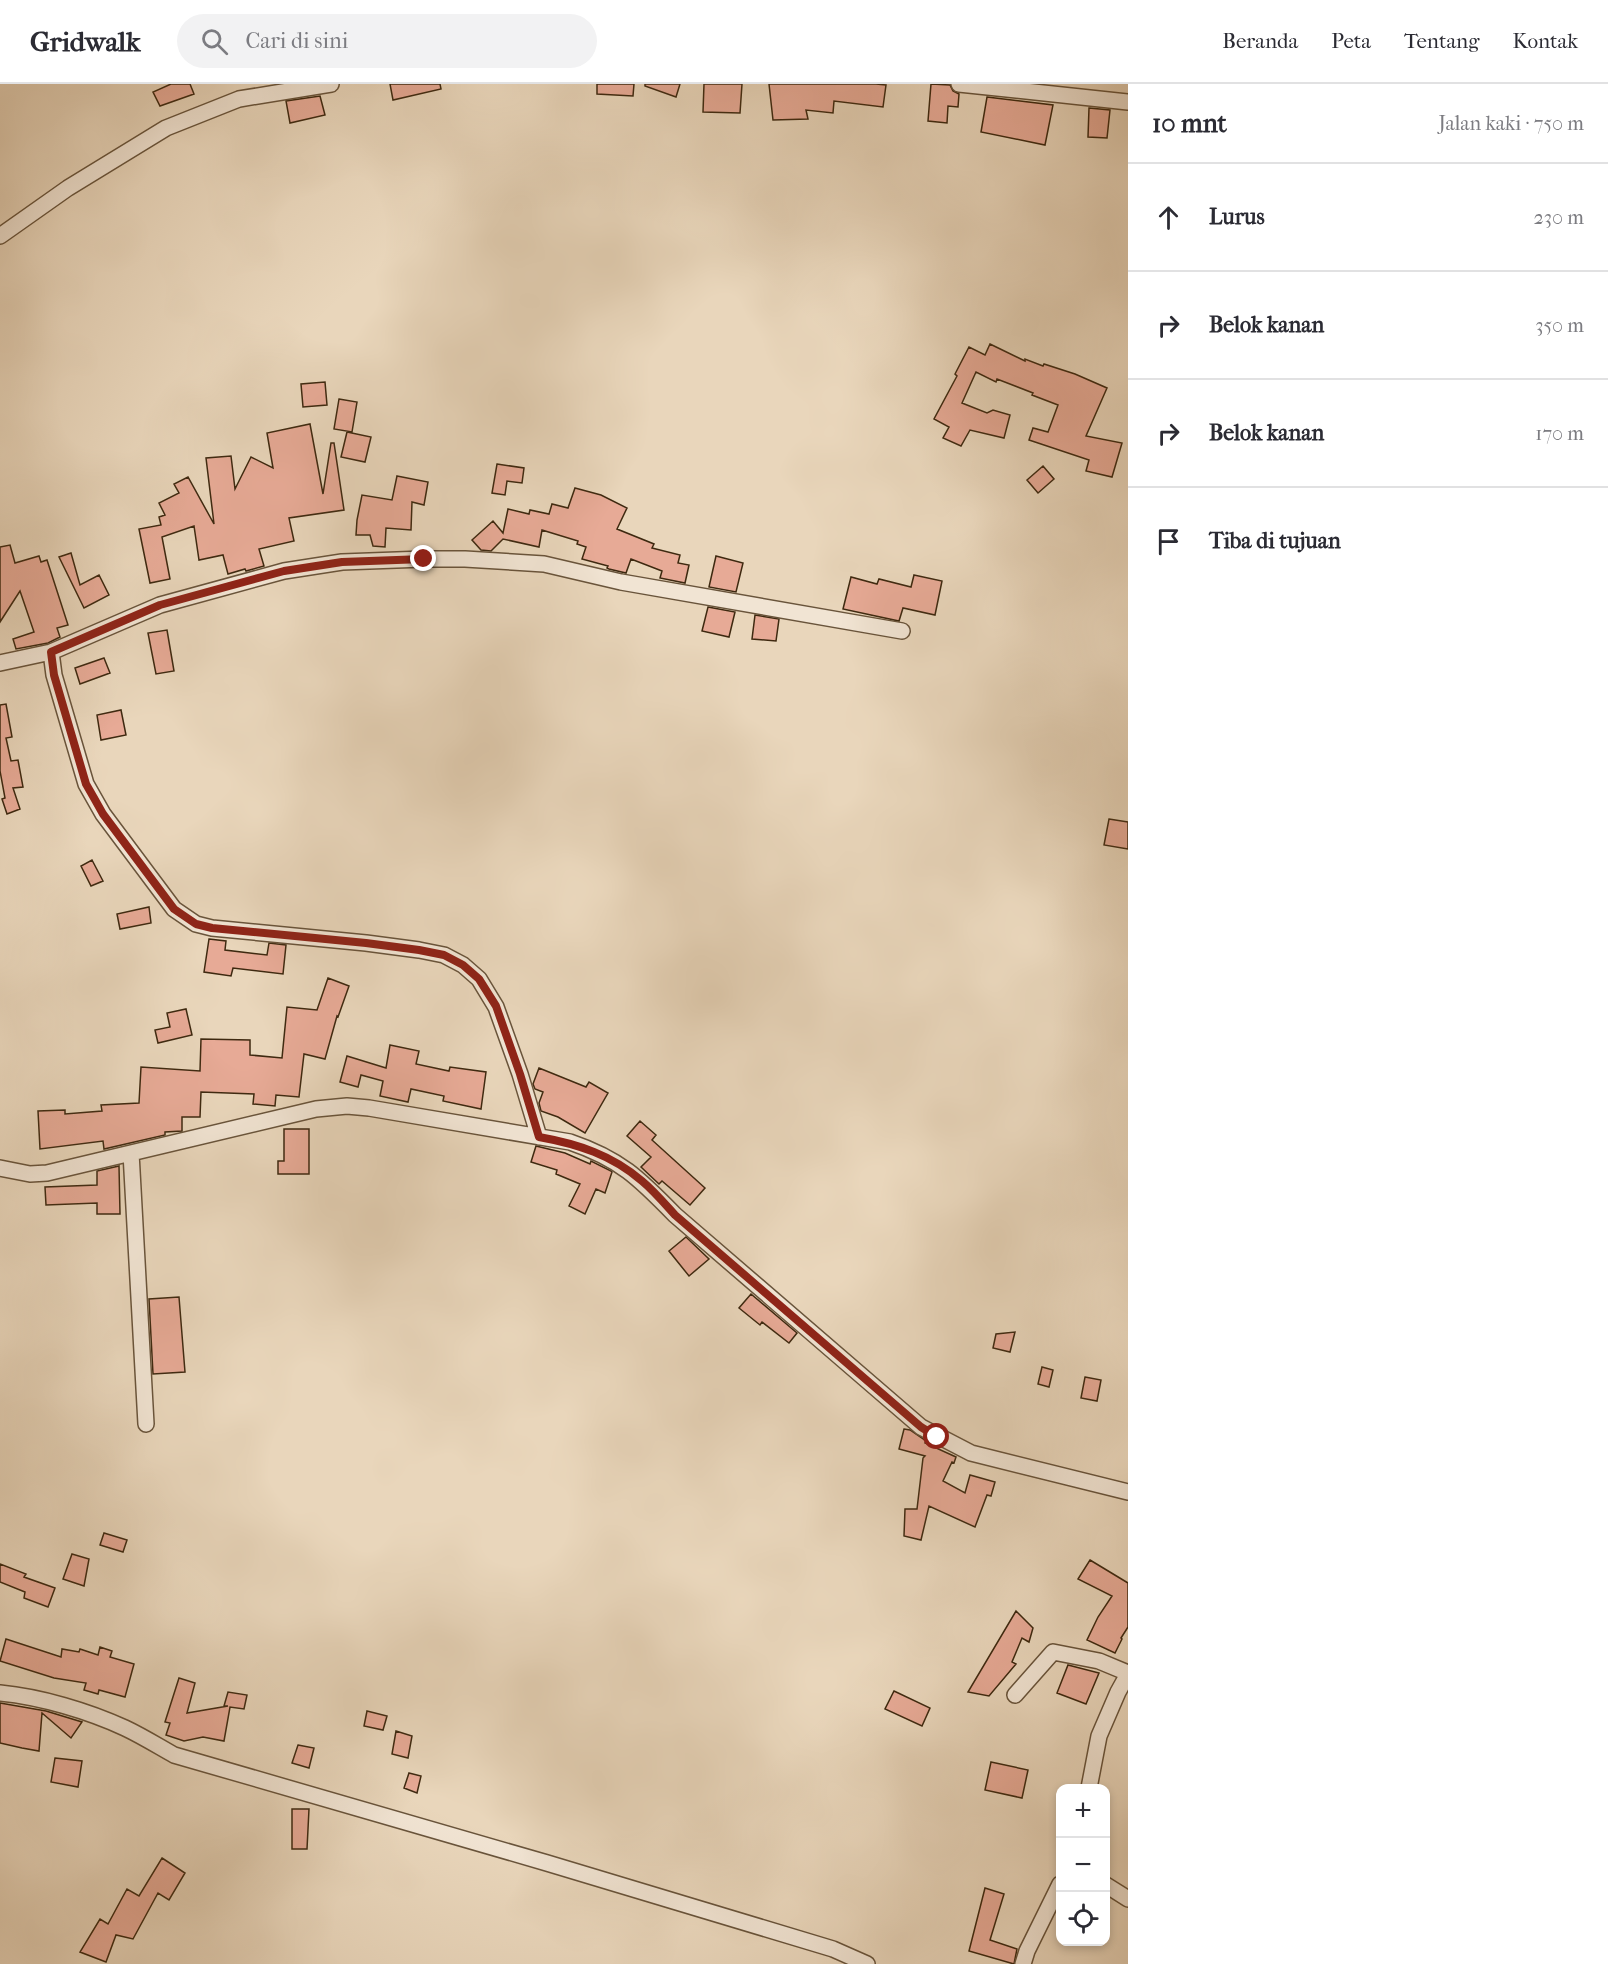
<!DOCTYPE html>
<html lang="id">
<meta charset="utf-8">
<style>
body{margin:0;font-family:"IM FELL French Canon",serif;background:#f2f2f3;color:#2b2b33}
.controls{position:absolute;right:18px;bottom:18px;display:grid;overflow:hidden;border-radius:12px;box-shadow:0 3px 9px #0003}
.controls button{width:54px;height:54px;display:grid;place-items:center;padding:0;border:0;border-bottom:2px solid #e1e1e2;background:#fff;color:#2b2b33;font:30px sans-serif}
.stop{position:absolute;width:18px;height:18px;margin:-14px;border:4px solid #8f2418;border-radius:50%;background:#fff}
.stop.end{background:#8f2418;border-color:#fff;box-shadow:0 2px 6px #0008}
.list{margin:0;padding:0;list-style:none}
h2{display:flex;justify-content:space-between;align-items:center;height:78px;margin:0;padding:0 24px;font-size:26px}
h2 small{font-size:20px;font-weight:400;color:#7c7c81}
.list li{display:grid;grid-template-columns:39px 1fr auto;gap:18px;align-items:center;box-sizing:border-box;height:108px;padding:0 24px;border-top:2px solid #e1e1e2}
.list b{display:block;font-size:22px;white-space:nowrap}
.list em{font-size:20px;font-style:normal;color:#7c7c81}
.icon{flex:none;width:33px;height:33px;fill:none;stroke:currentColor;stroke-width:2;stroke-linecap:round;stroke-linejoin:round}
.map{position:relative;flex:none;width:1128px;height:1880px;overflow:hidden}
header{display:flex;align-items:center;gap:36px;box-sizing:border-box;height:84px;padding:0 30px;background:#fff;border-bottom:2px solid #e1e1e2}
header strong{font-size:28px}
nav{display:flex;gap:33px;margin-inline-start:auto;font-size:21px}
.search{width:420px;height:54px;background:#f2f2f3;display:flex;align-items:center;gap:15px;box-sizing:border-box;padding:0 21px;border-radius:33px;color:#7c7c81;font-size:22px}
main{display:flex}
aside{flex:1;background:#fff}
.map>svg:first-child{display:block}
.building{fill:#e7aa96;stroke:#3e2910;stroke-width:1.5}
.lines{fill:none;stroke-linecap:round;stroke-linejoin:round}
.minor-casing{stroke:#69543b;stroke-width:18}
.minor{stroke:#f1e4d3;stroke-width:15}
.route{stroke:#8f2418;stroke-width:8}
</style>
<header>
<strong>Gridwalk</strong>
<div class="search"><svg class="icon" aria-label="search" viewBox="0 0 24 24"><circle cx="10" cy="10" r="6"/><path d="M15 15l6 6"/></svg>Cari di sini</div>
<nav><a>Beranda</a><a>Peta</a><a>Tentang</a><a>Kontak</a></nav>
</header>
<main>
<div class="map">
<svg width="1128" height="1880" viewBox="0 0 1128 1880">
<rect width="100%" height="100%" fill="#e9d6bb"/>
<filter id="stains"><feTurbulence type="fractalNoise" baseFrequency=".00333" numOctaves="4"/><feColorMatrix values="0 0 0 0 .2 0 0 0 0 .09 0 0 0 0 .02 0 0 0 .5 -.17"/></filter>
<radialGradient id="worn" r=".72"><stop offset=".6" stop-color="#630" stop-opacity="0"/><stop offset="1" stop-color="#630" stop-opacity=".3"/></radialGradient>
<!-- building -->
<path class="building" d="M171,0H190L194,10L160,22L153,8Z
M390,0H440L441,5L393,16Z
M597,0H634L633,12L597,10Z
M645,0H680L676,13L645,2Z
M704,0H742L740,29L703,28Z
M769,0H876L886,1L883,23L834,17L833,29L806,26L808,35L773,36Z
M931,0L950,1L953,7L959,10L958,23L948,22L947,39L928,37Z
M320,12L325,31L290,39L286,17Z
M987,13L1053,21L1045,61L981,48Z
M1089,24L1110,26L1107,54L1088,53Z
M990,260L1025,277V275L1043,282L1044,280L1075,290L1107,304L1086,352L1122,359L1112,393L1086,387L1089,376L1029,356L1033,344L1048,348L1058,321L1032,311L1033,309L997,295L996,298L976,288L962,319L987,329L993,326L1010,331L1004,354L970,346L961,362L943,354L949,343L934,335L957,292L955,290L969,263L985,271Z
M325,298L327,321L303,323L301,300Z
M339,315L357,318L352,348L334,345Z
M310,340L323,410L331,359H334L344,426L289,434L294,457L259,465L264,482L246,487L245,485L228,490L223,471L199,476L194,442L162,453L170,495L150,499L139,445L161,441L159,433L165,431L159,419L179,409L174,400L188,393L214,440L206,374L231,372L235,405L251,373L273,384L267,349Z
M347,348L371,353L365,378L341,373Z
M497,380L524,384L522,399L507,397L505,411L492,409Z
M1043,382L1054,395L1038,409L1027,396Z
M397,392L428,398L424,421L412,418L411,446L386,444L385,463L373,462L370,451H356L357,436L362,411L392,416Z
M575,404L601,411L627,424L617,445L654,460L652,464L680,471L678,479L689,481L685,499L660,494L662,487L631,475L626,489L609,485L607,484L608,482L582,475L586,463L577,460L578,457L542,446L539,463L503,455L491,467L481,466L472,456L493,437L503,449L508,425L529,430L530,426L549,430L552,420L568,424Z
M10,461L15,479L39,472L41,478L47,476L68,541L57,544L60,553L48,559L16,565L13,555L34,548L20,507L0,538V463Z
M71,469L80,501L99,491L109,511L84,524L59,473Z
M716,472L743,479L736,508L709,503Z
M914,491L942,497L935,531L903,524L899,537L843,525L851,493L877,500L879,495L911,503Z
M708,523L735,528L729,553L702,547Z
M755,531L779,535L776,557L752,555Z
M167,546L174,587L156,590L148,549Z
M104,574L110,589L80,600L75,584Z
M6,620L12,653L6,654L11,677L18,676L23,703L13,704L20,725L7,730L2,715L5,714L0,687V621Z
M121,626L126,651L101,656L97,631Z
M1109,735L1128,738V765L1104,761Z
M92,776L103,797L91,802L81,782Z
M149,823L151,839L120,845L117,830Z
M209,855L226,857L225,866L267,871L269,859L286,861L283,890L233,884L231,892L204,888Z
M328,894L349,902L338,933L337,932L325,975L304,970L299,1013L276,1011L275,1022L253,1020L254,1010L201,1008L200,1033H182V1047L165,1048V1051L104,1065L103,1057L40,1065L38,1027L65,1026V1030L102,1027L101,1021L139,1019L141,983L200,987L201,955L250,956V971L282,974L287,923L317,926Z
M186,925L192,951L158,959L155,946L170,943L167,929Z
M390,961L419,967L416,980L449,987L450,983L486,988L481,1025L443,1017L444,1012L411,1005L408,1018L380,1012L383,997L361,991L358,1003L340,998L347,972L386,984Z
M539,984L586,1003L589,998L608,1009L585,1049L558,1033L541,1027L539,1019L543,1008L535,1005L533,1000Z
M640,1037L656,1051L652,1056L705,1104L690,1121L662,1097L659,1100L641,1083L651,1073L627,1052Z
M284,1045H309V1090H278V1077H284Z
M536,1062L565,1069L590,1080L591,1077L611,1087L612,1088L605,1109L596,1105L585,1130L569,1122L580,1100L556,1090L557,1086L531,1078Z
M119,1082L120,1130H97V1119L46,1121L45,1103L97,1101V1087Z
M686,1153L709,1175L689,1192L669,1167Z
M751,1210L797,1249L789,1259L762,1238L760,1241L739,1224Z
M179,1213L185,1288L153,1290L149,1215Z
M1015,1248L1010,1268L993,1264L996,1250Z
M1042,1283L1053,1286L1049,1303L1038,1300Z
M1085,1293L1101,1296L1097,1317L1081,1314Z
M904,1345L910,1346L926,1357L925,1359L956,1373L954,1379L952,1378L943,1397L965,1409L970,1391L995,1398L991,1412L987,1411L975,1443L929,1422L921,1456L904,1452L905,1425H917L923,1374L925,1372L899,1365Z
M104,1449L127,1456L123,1468L100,1461Z
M72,1470L89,1475L84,1502L63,1495Z
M1090,1476L1128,1499V1543L1121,1554L1122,1555L1115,1569L1087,1556L1098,1533L1112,1512L1078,1495Z
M0,1480L26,1490L24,1493L55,1504L48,1523L24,1514L25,1508L0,1498Z
M1016,1527L1033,1544L1029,1558L1022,1554L1012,1578L1016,1580L989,1612L968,1608Z
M6,1555L61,1573L62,1565L79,1568L80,1565L98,1571L100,1563L112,1567L110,1573L134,1580L125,1613L99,1606L98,1610L84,1606L86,1599L54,1594L0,1577Z
M1068,1581L1099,1589L1086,1620L1057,1609Z
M179,1594L195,1599L187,1629L228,1622H224L228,1608L247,1611L244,1625L230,1623L224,1657L203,1653L184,1657L166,1651L170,1639L165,1638Z
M894,1607L930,1624L922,1642L885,1625Z
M0,1619L46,1627L82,1638L71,1654L42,1629L39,1667L22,1664L0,1659Z
M367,1627L387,1632L383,1646L364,1642Z
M396,1647L412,1652L408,1674L392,1670Z
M298,1661L314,1664L309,1684L292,1679Z
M55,1674L82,1677L78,1703L51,1698Z
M991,1678L1028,1686L1022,1714L985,1706Z
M409,1689L421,1692L417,1709L404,1704Z
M292,1725H309L307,1765H292Z
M162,1774L185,1789L169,1816L158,1809L133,1855L116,1851L106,1878L80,1868L100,1835L108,1840L127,1805L139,1812Z
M985,1804L1004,1810L990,1856L1017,1865L1014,1880L969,1867Z"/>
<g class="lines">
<defs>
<path id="minor" d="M959,0L1128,18
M0,152L68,104L166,44L239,15L331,0
M0,579L51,568
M539,1053L520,990L496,923L479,895L463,881L444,871L419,866L366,859L212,844L196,840L174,825L103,730L86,700L54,591L51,568L160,521L284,487L342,478L424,475H465L544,480L621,498L902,547
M131,1069L146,1340
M0,1084L30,1090L47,1089L316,1025L347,1022L369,1024L570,1058C620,1075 639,1094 675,1131L921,1343L971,1369L1128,1408
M0,1609C41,1613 88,1627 125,1644C142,1652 158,1662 174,1671L547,1779L833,1865L867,1880
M1015,1611L1053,1568L1099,1577L1128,1589
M1089,1704L1099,1652L1118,1608L1128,1590
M1106,1801L1128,1815
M1023,1880L1027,1867L1060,1800"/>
</defs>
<!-- minor casing -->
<use href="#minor" class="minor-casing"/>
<!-- minor -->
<use href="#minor" class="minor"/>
</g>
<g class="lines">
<!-- route -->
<path class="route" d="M424,475L342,478L284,487L160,521L51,568L54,591L86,700L94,714L103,730L174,825L196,840L212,844L366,859L419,866L444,871L463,881L479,895L496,922L520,990L539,1053C578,1060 612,1071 642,1097C654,1107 665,1120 675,1131L921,1343L937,1353"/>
</g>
<rect width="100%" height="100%" filter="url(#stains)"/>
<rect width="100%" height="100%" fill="url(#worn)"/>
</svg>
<div class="controls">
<button>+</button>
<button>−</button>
<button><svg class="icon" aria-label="locate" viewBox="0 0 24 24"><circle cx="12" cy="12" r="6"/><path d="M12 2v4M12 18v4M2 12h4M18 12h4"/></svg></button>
</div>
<div class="stop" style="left:937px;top:1353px"></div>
<div class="stop end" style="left:424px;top:475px"></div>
</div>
<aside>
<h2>10 mnt<small>Jalan kaki · 750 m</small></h2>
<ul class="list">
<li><svg class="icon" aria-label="ahead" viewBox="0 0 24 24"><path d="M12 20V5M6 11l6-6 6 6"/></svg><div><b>Lurus</b></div><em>230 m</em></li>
<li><svg class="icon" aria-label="right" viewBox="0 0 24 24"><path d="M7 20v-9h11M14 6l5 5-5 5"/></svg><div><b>Belok kanan</b></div><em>350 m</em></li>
<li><svg class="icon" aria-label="right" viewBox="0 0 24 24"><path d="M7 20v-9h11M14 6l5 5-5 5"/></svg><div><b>Belok kanan</b></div><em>170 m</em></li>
<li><svg class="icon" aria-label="arrive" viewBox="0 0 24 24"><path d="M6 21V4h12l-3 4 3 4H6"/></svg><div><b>Tiba di tujuan</b></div></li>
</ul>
</aside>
</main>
